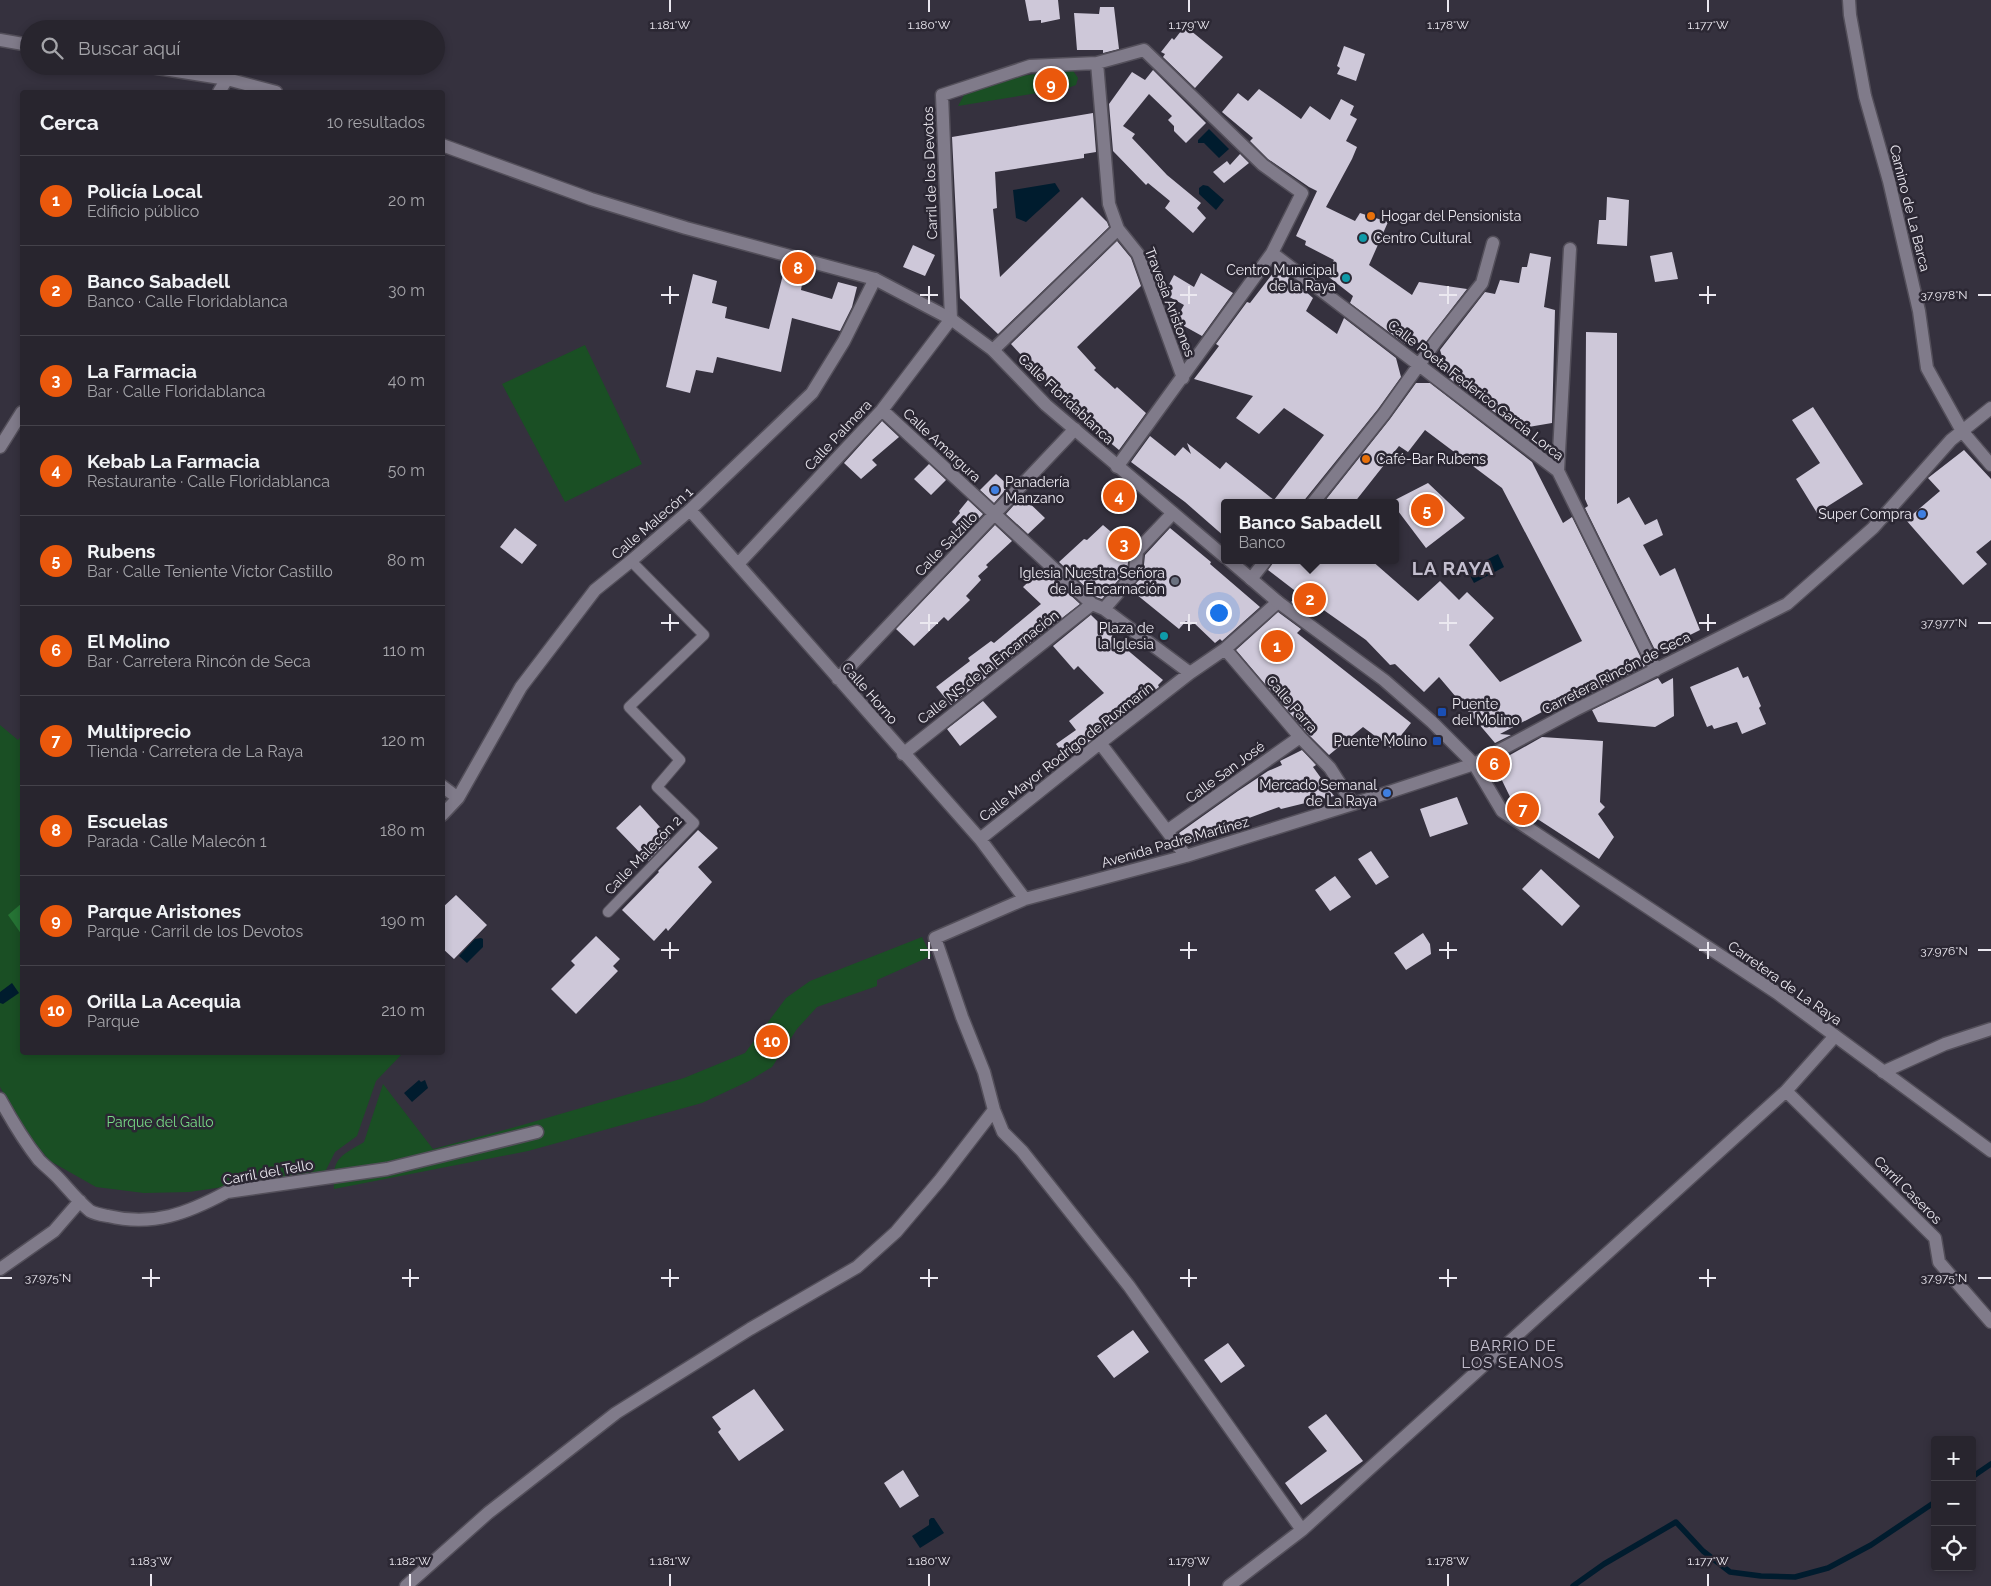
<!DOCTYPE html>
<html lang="es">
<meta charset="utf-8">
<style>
body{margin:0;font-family:Raleway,sans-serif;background:#302d36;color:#f1f3f6}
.controls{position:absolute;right:15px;bottom:15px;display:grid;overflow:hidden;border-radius:5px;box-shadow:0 2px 8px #0003}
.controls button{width:45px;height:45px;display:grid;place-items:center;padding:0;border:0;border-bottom:1px solid #44424a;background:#28252e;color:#f1f3f6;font:25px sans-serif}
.you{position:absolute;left:1218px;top:612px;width:18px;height:18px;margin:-12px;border:4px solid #fff;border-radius:50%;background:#1a73e8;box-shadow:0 0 0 8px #1a73e833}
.badge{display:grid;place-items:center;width:32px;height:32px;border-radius:50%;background:#ea580c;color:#fff;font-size:16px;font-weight:700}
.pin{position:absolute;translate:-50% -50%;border:2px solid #fff;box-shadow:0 1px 5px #0006}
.popup{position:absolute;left:1221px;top:499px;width:178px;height:65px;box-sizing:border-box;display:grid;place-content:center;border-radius:5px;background:#28252e;filter:drop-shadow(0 1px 4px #0005);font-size:16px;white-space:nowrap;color:#a5a5aa}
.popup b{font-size:19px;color:#f1f3f6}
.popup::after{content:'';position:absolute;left:50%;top:100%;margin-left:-10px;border:10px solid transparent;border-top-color:#28252e}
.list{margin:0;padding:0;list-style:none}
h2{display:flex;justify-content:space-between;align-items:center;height:65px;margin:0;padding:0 20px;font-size:21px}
h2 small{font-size:16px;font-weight:400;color:#a5a5aa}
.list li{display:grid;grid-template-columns:32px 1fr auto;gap:15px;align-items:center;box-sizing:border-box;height:90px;padding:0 20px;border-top:1px solid #44424a}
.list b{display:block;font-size:19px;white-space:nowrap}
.list p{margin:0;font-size:16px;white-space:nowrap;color:#a5a5aa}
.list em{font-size:16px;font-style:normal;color:#a5a5aa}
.icon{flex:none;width:28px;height:28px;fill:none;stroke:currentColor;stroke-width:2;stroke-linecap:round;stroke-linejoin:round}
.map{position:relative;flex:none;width:1991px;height:1586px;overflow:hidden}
.search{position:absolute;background:#28252e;box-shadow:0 2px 8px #0003;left:20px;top:20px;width:425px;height:55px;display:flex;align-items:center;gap:12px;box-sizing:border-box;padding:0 18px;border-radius:28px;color:#a5a5aa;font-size:19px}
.panel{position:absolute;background:#28252e;box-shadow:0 2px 8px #0003;left:20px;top:90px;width:425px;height:965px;border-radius:5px}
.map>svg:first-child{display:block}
.green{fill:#1a4f24}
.forest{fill:#267435}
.water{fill:#001c2e}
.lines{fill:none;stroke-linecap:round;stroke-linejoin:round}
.stream{stroke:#001c2e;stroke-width:5.5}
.building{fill:#cec8d9}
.lane-casing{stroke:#534f5a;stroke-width:12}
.street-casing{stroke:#534f5a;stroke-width:15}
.secondary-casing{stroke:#534f5a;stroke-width:15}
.lane{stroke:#807b8a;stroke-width:10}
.street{stroke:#807b8a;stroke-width:12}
.secondary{stroke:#807b8a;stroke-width:12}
.ticks{fill:none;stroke:#ebe8f0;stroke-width:2}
.food-dot{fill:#e8710a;stroke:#2b2733;stroke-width:2}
.culture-dot{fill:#0f9aa8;stroke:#2b2733;stroke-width:2}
.shop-dot{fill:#3f7fe0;stroke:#2b2733;stroke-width:2}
.worship-dot{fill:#6b7280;stroke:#2b2733;stroke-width:2}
.transit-dot{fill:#1a4fb4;stroke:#2b2733;stroke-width:2}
.labels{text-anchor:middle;stroke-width:5;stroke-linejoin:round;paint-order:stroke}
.street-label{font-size:14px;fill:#ebe8f0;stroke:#2b2733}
.poi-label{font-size:14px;fill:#ebe8f0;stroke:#2b2733;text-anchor:end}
.park-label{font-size:14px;fill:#77da85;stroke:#2b2733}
.neighbourhood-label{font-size:15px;letter-spacing:1px;fill:#c4bfcf;stroke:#2b2733}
.district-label{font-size:19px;font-weight:bold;letter-spacing:1px;fill:#c4bfcf;stroke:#2b2733}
.ticks-label{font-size:12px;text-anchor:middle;fill:#ebe8f0;stroke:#2b2733;stroke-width:5;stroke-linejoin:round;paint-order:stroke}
</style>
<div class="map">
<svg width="1991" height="1586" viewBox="0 0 1991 1586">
<rect width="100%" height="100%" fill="#35313e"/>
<!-- green -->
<path class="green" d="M1072,69L1078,78L1076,85L1068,88L958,106L964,95L984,81Z
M585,345L642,464L565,502L502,384Z
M0,725L18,740L22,736V1052L403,1053L376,1081L357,1136L335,1152L325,1172L189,1192L144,1193L96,1187L50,1161L25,1131L0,1087Z
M922,937L931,956L877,980V986L817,1007L797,1029L772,1067L749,1081L702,1103L528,1151L334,1189C332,1158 339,1157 364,1142L383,1084L433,1149L519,1126L684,1078L745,1053L786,998L810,981Z"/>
<!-- forest -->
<path class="forest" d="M22,903V935L8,915Z"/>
<!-- water -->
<path class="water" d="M1209,129L1229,149L1219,158L1204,143H1198V140Z
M1055,183L1060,191L1026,222L1016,218L1013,190Z
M1203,185L1208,186L1224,200L1216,210L1199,194V188Z
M1498,554L1504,567L1474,583L1467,570Z
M481,938L483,939V947L467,963L459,956L475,939Z
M12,983L19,993L3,1004L0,1003V992Z
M419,1080L421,1082L425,1080L428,1088L412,1102L404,1093Z
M931,1518H934L944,1533L920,1548L912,1536L929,1525V1520Z"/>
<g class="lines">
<!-- stream -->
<path class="stream" d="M1972,1477L1991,1464
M1573,1586L1604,1564L1676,1522L1703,1551L1730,1572L1761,1576L1795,1577L1828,1568L1871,1545L1935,1502"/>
</g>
<!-- building -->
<path class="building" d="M1025,0H1058L1060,19L1041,23V20L1029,21Z
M1100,7H1114L1119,49L1103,53V50H1077L1074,13L1099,14Z
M1185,26L1223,57L1195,88L1163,57L1165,54L1161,52L1172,38L1174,40Z
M1344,46L1365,54L1356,81L1337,74L1340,68L1337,66Z
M1153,70L1206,123L1186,143L1174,131V126L1168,120L1172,116L1149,94L1123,126L1135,134L1132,138L1167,175L1201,203L1197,208L1206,218L1193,233L1165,208L1170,201L1148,183L1146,185L1113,151L1109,104L1132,72L1145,80Z
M1259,89L1301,119L1310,106L1330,120L1341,99L1354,106L1350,115L1357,119L1346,141L1357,147L1352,159L1326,207L1355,221L1360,213L1388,222L1369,265L1412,295L1419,282L1467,289L1426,342L1405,344L1350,303L1353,296L1325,274L1334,260L1305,245L1306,241L1296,236L1317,191L1309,187L1268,159L1250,141L1253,138L1222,112L1238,93L1248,101Z
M1093,113L1096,152L1084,154V158L995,172L997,208L993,209L1000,277L1082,197L1107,222L1109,227L998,334L960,298L952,137Z
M1240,154L1249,163L1224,183L1213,172L1227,161L1230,165Z
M1607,197L1629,200L1627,246L1597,244L1599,220H1606Z
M1117,241L1131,258L1141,286L1077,347L1096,368L1094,370L1115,389L1117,387L1146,413L1119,450L1096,431L1036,370L1034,371L1020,358L1022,356L1011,344Z
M913,245L935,255L925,276L903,267Z
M1672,252L1678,279L1655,282L1650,256Z
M1530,253L1551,257L1544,307L1555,310L1552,423L1517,429L1449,378L1440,350L1485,292L1495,294L1500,280L1519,283L1522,267H1527Z
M785,267L804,272L801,290L832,299L838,282L857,287L852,307L840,331L792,318L781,372L717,357L713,373L696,370L690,393L666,387L693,274L717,281L712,303L727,307L725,318L769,329Z
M1274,272H1283L1313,298L1306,311L1337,334L1344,318L1396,358L1401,377L1378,409L1302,503H1225V537L1185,502L1131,462L1150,436L1175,456L1183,447L1191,454L1187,443L1220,469L1226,462L1274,500L1324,435L1284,408L1259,434L1236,418L1253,396L1194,379L1219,346L1216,344L1247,302L1250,303Z
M1201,273L1233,293L1202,336L1175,321L1184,305L1164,294L1174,275L1194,287Z
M1586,332L1617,333V504L1629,497L1645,525L1657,519L1663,535L1643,545L1660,576L1675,568L1700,630L1656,652L1585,508L1588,506L1585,499Z
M1416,383H1430L1532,462L1563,523L1572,517L1645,666L1585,696L1582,691L1500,734L1511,735L1495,743L1439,677L1424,692L1395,664L1390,665L1366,640L1318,606L1311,616L1291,602L1299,595L1298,593L1268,570L1274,560H1371L1418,601L1440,581L1459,600L1467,592L1494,618L1469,645L1500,682L1582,641L1502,488L1425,430L1408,452L1399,446L1354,503L1324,502L1390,419Z
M1813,407L1863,484L1817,513L1796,479L1820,463L1792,420Z
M882,421L899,437L872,460L877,465L861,479L844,463Z
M1964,450L1991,479V540L1976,552L1987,564L1963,585L1906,520L1940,491L1928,478Z
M929,464L946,480L931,495L914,479Z
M996,474L1009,486L994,503L980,490Z
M1428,483L1465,518L1426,548L1395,507V503L1391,502Z
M1022,496L1045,518L1028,534L1006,514Z
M968,500L983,514L965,533L952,522L960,513L959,511Z
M995,525L1012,541L986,565L988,567L978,576L981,580L966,596L970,600L948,621L944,617L914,646L896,629Z
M1103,525L1130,548L1127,570L1102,599L1096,597L1059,562L1084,539L1087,540Z
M515,528L537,545L522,564L500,547Z
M1170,528L1211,562L1210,564L1260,607L1222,641L1220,639L1215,643L1193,622L1191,625L1186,621L1179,629L1131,590L1143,574L1145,555Z
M1042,569L1080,604L951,705L936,687L970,661L968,658L991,641L994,643L1041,604L1023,587Z
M1278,612L1301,629L1297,633L1411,723L1391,748L1363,727L1329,755L1306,732L1236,650Z
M1092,614L1091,615L1125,648L1163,680L1158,685L1159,687L1067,759L1056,744L1076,730L1069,721L1104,693L1078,666L1074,670L1053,646Z
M1738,667L1743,678L1748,676L1761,706L1759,708L1766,724L1742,734L1737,722L1714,729L1712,725L1707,727L1690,687Z
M1658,678L1662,684L1673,678L1674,716L1655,727L1598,722L1592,710Z
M983,701L997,717L960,746L947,729Z
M1542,737L1603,741L1600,802L1605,807L1598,814L1614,837L1599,859L1513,803L1494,764Z
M1302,750L1316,765L1313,767L1334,796L1281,809L1279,807L1249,818L1216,836L1187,844L1179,833L1238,791L1268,771L1282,765L1280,761Z
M1457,797L1468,824L1430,837L1420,809Z
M640,805L670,838L648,861L616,828Z
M698,830L718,848L698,867L712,882L668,931L666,928L654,941L622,910L659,872L658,871Z
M1371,851L1389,877L1376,885L1358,859Z
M1541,869L1580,906L1562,926L1522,889Z
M1335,876L1351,897L1330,911L1315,890Z
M456,895L487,925L454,959L442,948V908Z
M1423,933L1430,944L1431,954L1406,970L1394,953Z
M596,936L620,959L613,966L618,971L576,1014L551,989L575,965L571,961Z
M1133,1330L1149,1352L1114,1378L1097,1356Z
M1228,1343L1245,1366L1221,1383L1204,1360Z
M754,1389L784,1430L739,1461L718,1432L721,1429L712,1417Z
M1326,1414L1363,1461L1301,1505L1285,1483L1327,1451L1308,1427Z
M903,1470L919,1496L900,1508L884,1483Z"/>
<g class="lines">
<defs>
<path id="lane" d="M608,912L694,823L657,787L680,760L629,707L704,635L631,561"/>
<path id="street" d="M1849,0L1850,15L1865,96L1889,181L1919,311L1927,368L1962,431L1991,465
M1097,63L1109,204L1118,229L1138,254L1183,378
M219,92L227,79
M1272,253L1558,471L1656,670
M993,350L1118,229
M882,410L1092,604L1104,609L1190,673
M0,447L22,412
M1558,471L1570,249
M1313,503L1384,414L1436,341L1482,283L1493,243
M690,510L980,839L1025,899
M738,564L882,410L951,319L942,95L1030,66L1097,63L1144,50L1263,165L1302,193L1272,253L1117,467
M1251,579L1266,560
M1104,609L1135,573L1137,551L1173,513
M1225,649L1300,737L1330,768L1353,804
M838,679L1075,429
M1100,743L1186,856
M903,754L1092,604
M442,786L458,798
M442,815L458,798L521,687L595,590L631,561L690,510L812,393L844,341L875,279
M1167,831L1300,737
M980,839L1100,743L1190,673L1225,649L1278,602
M1835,1036L1786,1091L1302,1530L1129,1286L1022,1151L1003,1132L994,1110L984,1072L962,1017L935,938L1025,899L1186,856L1353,804L1474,764L1575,710L1787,604L1873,528L1951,440L1991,408
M1883,1072L1945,1044L1991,1029
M1786,1091L1935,1238L1939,1262L1991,1322
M0,1099C12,1121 24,1141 39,1160C46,1167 54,1173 61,1181C70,1191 79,1202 90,1211C95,1214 102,1215 108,1216C153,1227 188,1213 227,1192L387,1169L537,1132
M0,1269L54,1231L80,1201
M406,1586L488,1513L616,1413L750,1329L857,1267L896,1232L940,1180L994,1110
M1229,1586L1302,1530"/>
<path id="secondary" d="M0,40L29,45
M145,66L227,79L276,92
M442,145L591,199L686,228L875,279L951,319L993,350L1046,405L1225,557
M1229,560L1278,602L1384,680L1432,722L1474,764L1502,811L1777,993L1991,1151"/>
</defs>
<!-- lane casing -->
<use href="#lane" class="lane-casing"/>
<!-- street casing -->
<use href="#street" class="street-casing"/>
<!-- secondary casing -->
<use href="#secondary" class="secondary-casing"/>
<!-- lane -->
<use href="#lane" class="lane"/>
<!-- street -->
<use href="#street" class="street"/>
<!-- secondary -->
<use href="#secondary" class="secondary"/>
</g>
<!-- ticks -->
<path class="ticks" d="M670,0V12M929,0V12M1189,0V12M1448,0V12M1708,0V12M670,286V304M929,286V304M1189,286V304M1448,286V304M1708,286V304M661,295H679M920,295H938M1180,295H1197M1439,295H1457M1699,295H1716M1978,295H1991M670,614V631M929,614V631M1189,614V631M1448,614V631M1708,614V631M661,623H679M920,623H938M1180,623H1197M1439,623H1457M1699,623H1716M1978,623H1991M670,942V959M929,942V959M1189,942V959M1448,942V959M1708,942V959M661,950H679M920,950H938M1180,950H1197M1439,950H1457M1699,950H1716M1978,950H1991M151,1269V1287M410,1269V1287M670,1269V1287M929,1269V1287M1189,1269V1287M1448,1269V1287M1708,1269V1287M0,1278H12M142,1278H160M402,1278H419M661,1278H679M920,1278H938M1180,1278H1197M1439,1278H1457M1699,1278H1716M1978,1278H1991M151,1574V1586M410,1574V1586M670,1574V1586M929,1574V1586M1189,1574V1586M1448,1574V1586M1708,1574V1586"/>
<!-- markers -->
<g class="food-dot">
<circle cx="1371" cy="216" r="5"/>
<circle cx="1366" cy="459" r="5"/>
</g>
<g class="culture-dot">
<circle cx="1363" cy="238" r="5"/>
<circle cx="1346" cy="278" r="5"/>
<circle cx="1164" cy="636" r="5"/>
</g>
<g class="shop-dot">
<circle cx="995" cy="490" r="5"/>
<circle cx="1922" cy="514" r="5"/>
<circle cx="1387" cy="793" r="5"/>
</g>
<circle class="worship-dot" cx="1175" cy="581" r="5"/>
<g class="transit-dot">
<rect x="1437" y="707" width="10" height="10" rx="2.5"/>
<rect x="1432" y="736" width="10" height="10" rx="2.5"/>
</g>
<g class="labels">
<!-- street labels -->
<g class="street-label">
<text transform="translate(930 173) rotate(-92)" y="5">Carril de los Devotos</text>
<text transform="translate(1910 208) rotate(76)" y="5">Camino de La Barca</text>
<text transform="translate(1170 302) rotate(69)" y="5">Travesía Aristones</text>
<text transform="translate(1476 390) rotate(38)" y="5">Calle Poeta Federico García Lorca</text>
<text transform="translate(1066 399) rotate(43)" y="5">Calle Floridablanca</text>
<text transform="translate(838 435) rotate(-47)" y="5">Calle Palmera</text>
<text transform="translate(942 445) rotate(43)" y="5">Calle Amargura</text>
<text transform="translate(652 523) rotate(-41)" y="5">Calle Malecón 1</text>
<text transform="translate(946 544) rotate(-46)" y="5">Calle Salzillo</text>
<text transform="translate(988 667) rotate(-38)" y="5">Calle NS de la Encarnación</text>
<text transform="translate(1616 673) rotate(-27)" y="5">Carretera Rincón de Seca</text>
<text transform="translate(870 693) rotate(49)" y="5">Calle Horno</text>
<text transform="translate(1292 704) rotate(49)" y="5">Calle Parra</text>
<text transform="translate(1066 752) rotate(-38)" y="5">Calle Mayor Rodrigo de Puxmarín</text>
<text transform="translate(1225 772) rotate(-36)" y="5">Calle San José</text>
<text transform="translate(1175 842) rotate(-16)" y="5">Avenida Padre Martínez</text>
<text transform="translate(643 855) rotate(-46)" y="5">Calle Malecón 2</text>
<text transform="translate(1785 983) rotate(35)" y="5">Carretera de La Raya</text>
<text transform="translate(268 1172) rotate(-10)" y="5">Carril del Tello</text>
<text transform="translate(1908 1190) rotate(45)" y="5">Carril Caseros</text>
</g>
<!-- poi labels -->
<g class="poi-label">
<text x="1381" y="221" text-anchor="start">Hogar del Pensionista</text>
<text x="1373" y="243" text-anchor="start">Centro Cultural</text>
<text x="1336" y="275">Centro Municipal<tspan x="1336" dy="16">de la Raya</tspan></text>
<text x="1376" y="464" text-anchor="start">Café-Bar Rubens</text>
<text x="1005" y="487" text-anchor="start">Panadería<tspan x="1005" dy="16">Manzano</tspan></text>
<text x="1912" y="519">Super Compra</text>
<text x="1165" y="578">Iglesia Nuestra Señora<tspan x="1165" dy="16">de la Encarnación</tspan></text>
<text x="1154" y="633">Plaza de<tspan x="1154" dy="16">la Iglesia</tspan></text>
<text x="1452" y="709" text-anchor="start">Puente<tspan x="1452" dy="16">del Molino</tspan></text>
<text x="1427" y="746">Puente Molino</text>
<text x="1377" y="790">Mercado Semanal<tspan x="1377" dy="16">de La Raya</tspan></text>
</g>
<!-- park labels -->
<g class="park-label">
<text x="160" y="1127">Parque del Gallo</text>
</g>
<!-- neighbourhood labels -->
<g class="neighbourhood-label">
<text x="1513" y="1351">BARRIO DE<tspan x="1513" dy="17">LOS SEANOS</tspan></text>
</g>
<!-- district labels -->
<g class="district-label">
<text x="1453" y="575">LA RAYA</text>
</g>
</g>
<g class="ticks-label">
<text x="670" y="29">1.181°W</text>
<text x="929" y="29">1.180°W</text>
<text x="1189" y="29">1.179°W</text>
<text x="1448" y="29">1.178°W</text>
<text x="1708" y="29">1.177°W</text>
<text x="1944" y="299">37.978°N</text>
<text x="1944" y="627">37.977°N</text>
<text x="1944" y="955">37.976°N</text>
<text x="48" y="1282">37.975°N</text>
<text x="1944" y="1282">37.975°N</text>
<text x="151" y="1565">1.183°W</text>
<text x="410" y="1565">1.182°W</text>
<text x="670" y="1565">1.181°W</text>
<text x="929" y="1565">1.180°W</text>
<text x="1189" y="1565">1.179°W</text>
<text x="1448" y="1565">1.178°W</text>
<text x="1708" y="1565">1.177°W</text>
</g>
</svg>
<div class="controls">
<button>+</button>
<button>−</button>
<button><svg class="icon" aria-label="locate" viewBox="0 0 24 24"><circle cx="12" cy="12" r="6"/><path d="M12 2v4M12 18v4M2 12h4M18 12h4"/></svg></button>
</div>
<div class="you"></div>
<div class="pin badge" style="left:1277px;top:646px">1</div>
<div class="pin badge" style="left:1310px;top:599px">2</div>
<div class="popup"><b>Banco Sabadell</b>Banco</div>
<div class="pin badge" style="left:1124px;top:544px">3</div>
<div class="pin badge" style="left:1119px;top:496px">4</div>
<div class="pin badge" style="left:1427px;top:510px">5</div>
<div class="pin badge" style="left:1494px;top:764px">6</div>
<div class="pin badge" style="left:1523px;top:809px">7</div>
<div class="pin badge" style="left:798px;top:268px">8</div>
<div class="pin badge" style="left:1051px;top:84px">9</div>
<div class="pin badge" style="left:772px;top:1041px">10</div>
<div class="search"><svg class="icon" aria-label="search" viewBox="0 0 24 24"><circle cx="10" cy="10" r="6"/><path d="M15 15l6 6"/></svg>Buscar aquí</div>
<section class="panel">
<h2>Cerca<small>10 resultados</small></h2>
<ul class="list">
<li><span class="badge">1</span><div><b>Policía Local</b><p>Edificio público</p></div><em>20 m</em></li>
<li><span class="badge">2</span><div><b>Banco Sabadell</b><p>Banco · Calle Floridablanca</p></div><em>30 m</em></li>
<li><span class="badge">3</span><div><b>La Farmacia</b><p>Bar · Calle Floridablanca</p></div><em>40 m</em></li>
<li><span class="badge">4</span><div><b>Kebab La Farmacia</b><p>Restaurante · Calle Floridablanca</p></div><em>50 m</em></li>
<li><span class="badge">5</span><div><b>Rubens</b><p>Bar · Calle Teniente Victor Castillo</p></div><em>80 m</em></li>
<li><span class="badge">6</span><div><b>El Molino</b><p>Bar · Carretera Rincón de Seca</p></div><em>110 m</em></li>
<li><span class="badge">7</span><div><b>Multiprecio</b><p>Tienda · Carretera de La Raya</p></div><em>120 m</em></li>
<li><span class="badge">8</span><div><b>Escuelas</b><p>Parada · Calle Malecón 1</p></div><em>180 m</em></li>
<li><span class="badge">9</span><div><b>Parque Aristones</b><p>Parque · Carril de los Devotos</p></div><em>190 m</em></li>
<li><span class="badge">10</span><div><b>Orilla La Acequia</b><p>Parque</p></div><em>210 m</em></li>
</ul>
</section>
</div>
